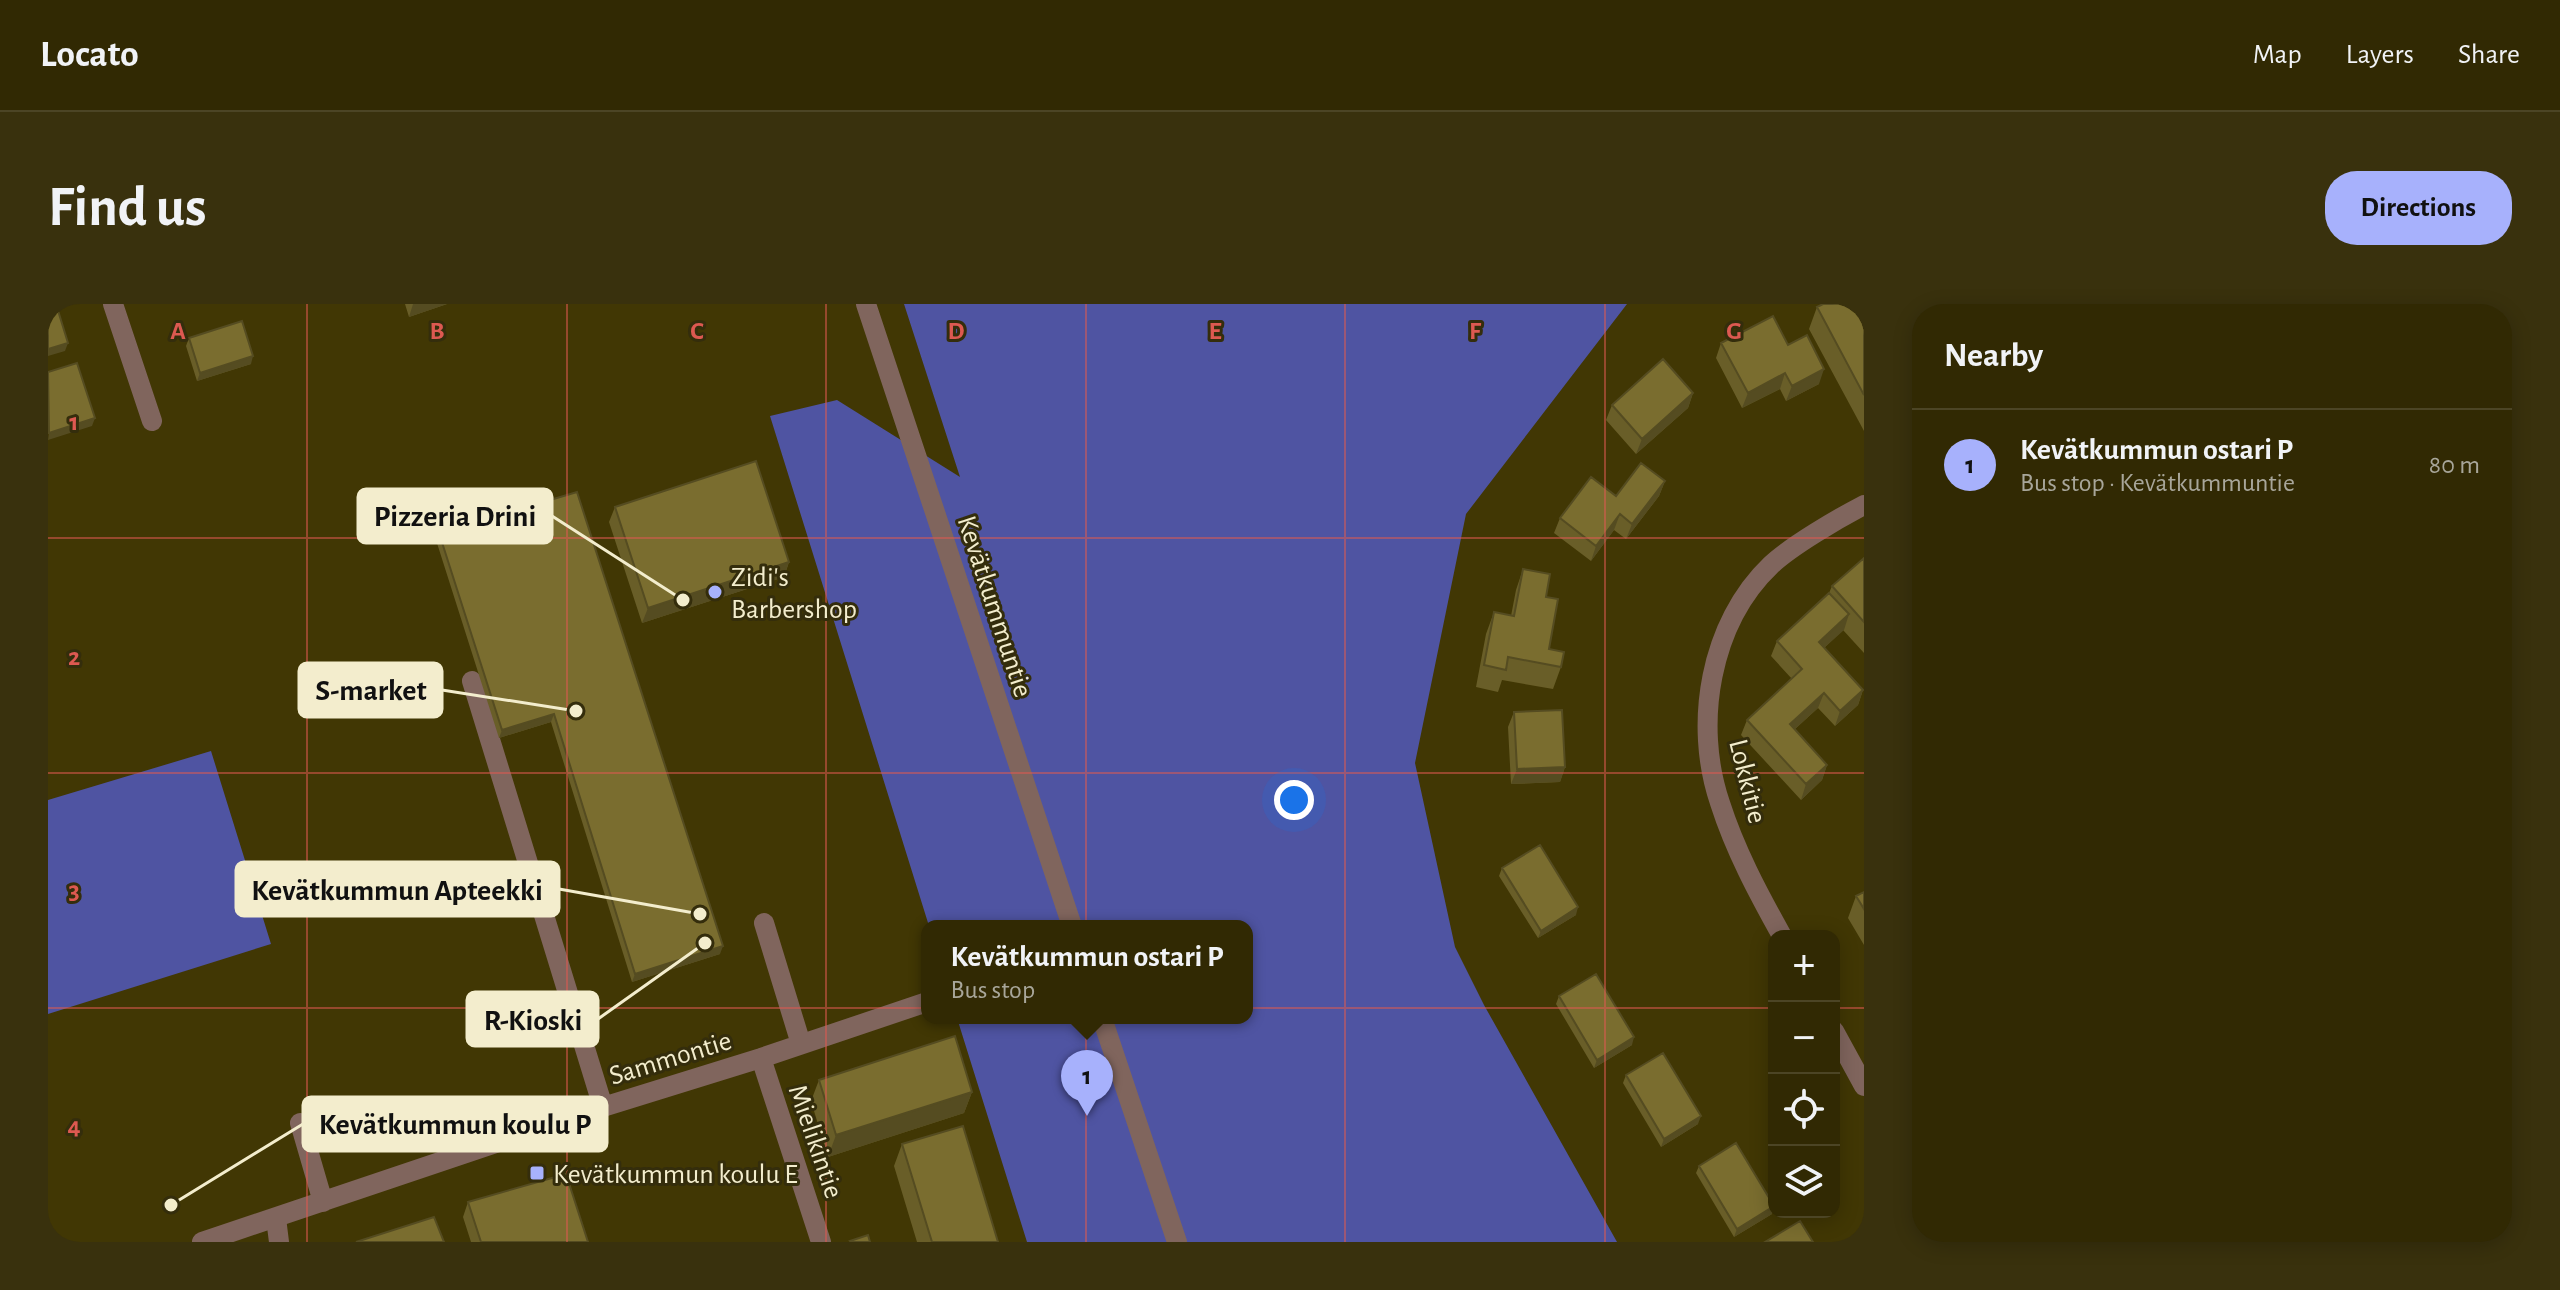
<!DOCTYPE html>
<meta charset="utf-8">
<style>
body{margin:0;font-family:"Alegreya Sans",sans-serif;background:#39310d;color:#f1f3f6}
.controls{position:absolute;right:24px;bottom:24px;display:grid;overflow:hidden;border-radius:16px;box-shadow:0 4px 20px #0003}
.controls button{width:72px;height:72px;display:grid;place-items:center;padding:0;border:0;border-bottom:2px solid #4c4525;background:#312903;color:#f1f3f6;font:40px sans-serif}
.you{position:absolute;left:1246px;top:496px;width:28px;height:28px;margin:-20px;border:6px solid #fff;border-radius:50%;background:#1a73e8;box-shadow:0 0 0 12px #1a73e833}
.badge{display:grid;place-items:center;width:52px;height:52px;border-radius:50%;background:#a7b1fc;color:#111;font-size:26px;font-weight:700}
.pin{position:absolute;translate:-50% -66px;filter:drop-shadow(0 2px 4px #0008)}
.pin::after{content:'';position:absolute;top:42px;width:28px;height:24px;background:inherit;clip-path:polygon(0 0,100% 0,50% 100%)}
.popup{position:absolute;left:873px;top:616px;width:332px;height:104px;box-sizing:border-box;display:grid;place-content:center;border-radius:16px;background:#312903;filter:drop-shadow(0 2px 6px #0005);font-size:26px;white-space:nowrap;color:#a8a69a}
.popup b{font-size:30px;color:#f1f3f6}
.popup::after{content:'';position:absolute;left:50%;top:100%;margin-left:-16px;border:16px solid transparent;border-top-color:#312903}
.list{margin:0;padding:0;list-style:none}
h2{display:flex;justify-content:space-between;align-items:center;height:104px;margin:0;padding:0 32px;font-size:34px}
h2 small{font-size:26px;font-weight:400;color:#a8a69a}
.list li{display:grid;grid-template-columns:52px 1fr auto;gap:24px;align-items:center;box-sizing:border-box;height:112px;padding:0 32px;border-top:2px solid #4c4525}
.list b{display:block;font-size:30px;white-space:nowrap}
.list p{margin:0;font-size:26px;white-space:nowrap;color:#a8a69a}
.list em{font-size:26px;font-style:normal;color:#a8a69a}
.icon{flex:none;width:44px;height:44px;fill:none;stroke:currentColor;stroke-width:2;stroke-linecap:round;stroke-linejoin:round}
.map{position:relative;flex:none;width:1816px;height:938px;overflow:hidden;border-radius:32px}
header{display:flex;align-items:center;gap:48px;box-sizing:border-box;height:112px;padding:0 40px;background:#312903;border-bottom:2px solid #4c4525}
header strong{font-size:38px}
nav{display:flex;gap:44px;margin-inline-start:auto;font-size:28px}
.intro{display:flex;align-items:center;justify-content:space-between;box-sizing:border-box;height:192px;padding:0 48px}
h1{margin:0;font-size:56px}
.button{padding:20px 36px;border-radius:32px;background:#a7b1fc;color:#111;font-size:28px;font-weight:700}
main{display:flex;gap:48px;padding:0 48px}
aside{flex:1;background:#312903;border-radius:32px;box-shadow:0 4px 20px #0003}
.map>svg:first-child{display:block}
.green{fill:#4f54a2}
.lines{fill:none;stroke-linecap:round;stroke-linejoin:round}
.minor{stroke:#80655d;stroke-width:20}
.wall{fill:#695e28}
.shaded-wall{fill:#554c21}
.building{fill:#7a6d2f;stroke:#554c21;stroke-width:2}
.grid{fill:none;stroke:#dd5951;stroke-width:2;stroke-opacity:0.55}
.poi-dot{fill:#a7b1fc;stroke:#342d0c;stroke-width:3}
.labels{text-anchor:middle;stroke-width:6;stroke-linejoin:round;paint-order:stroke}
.poi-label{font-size:28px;fill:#f3edcd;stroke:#342d0c;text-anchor:start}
.street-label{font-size:28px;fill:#f3edcd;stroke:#342d0c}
.grid-label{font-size:26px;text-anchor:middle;font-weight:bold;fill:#dd5951;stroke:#342d0c;stroke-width:6;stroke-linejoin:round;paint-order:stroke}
.leader{fill:none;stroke:#f3edcd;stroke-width:3}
.callout-dot{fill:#f3edcd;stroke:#342d0c;stroke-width:3}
.callout{fill:#f3edcd;stroke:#f3edcd;stroke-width:3}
.callout-label{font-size:30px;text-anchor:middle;font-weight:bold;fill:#111}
</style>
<header>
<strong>Locato</strong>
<nav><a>Map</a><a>Layers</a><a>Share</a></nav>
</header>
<div class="intro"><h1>Find us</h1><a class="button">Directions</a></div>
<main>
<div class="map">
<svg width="1816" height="938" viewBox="0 0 1816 938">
<rect width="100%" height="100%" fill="#413704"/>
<!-- green -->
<path class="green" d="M856,0H1579L1418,210L1367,459L1407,643L1436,701L1569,938H979L909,714H1199V622H881L722,112L789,96L912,173Z
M163,447L223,640L0,710V496Z"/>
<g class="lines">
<!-- minor -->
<path class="minor" d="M65,0L104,117
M818,0L1024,622
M424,377L555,803
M716,619L753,740
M1734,632C1710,589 1687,546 1672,499C1645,420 1662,319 1723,261C1743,242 1791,214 1816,201
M1054,714L1129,938
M1786,727L1816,782
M713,754L773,938
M252,819L275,898
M228,914L231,938
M154,938L555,803L713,754L879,698"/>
</g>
<!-- wall -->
<path class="wall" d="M357,0H399L361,13Z
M1816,0V127L1761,25L1769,3Z
M141,34L203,60L149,77L138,42Z
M1673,39L1740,41L1771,80L1738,97L1732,85L1694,104L1668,54Z
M1645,89L1640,104L1588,150L1558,116L1564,101Z
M1617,177L1611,192L1578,235L1566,226L1543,257L1506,229L1512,214L1568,192Z
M567,203L741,258L736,273L594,319L561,218Z
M391,229L672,650L584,678L503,418L451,434L388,236Z
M1816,254V349L1795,326L1776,344L1815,386L1810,401L1787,422L1770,404L1747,425L1779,461L1774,476L1753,496L1693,431L1699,416L1744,375L1723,352L1729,337L1781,289L1784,282Z
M1475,265L1498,293L1501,345L1513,363L1505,385L1454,376L1450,388L1428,383L1438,330L1446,308L1463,312L1468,286Z
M1466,408L1517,463L1512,478L1463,480L1460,423Z
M1454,564L1528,611L1490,634L1451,572Z
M1816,588V641L1800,614L1808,592Z
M1511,692L1584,741L1546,764L1508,700Z
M1578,771L1650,820L1613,843L1575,779Z
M771,776L924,788L916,809L780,853L763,797Z
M854,840L950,938H869L846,862Z
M1651,862L1724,910L1686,933L1648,869Z
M420,898L540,938H423L415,913Z"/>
<!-- shaded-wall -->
<path class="shaded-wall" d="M365,0H399L361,13Z
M20,39L17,47L0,52V45Z
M205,52L203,60L149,77L152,69Z
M1776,65L1771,80L1738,97L1744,82Z
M1737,69L1732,85L1694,104L1700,89Z
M1645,89L1640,104L1588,150L1594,135Z
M47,114L44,122L0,136L1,129Z
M1617,177L1611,192L1578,235L1584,220Z
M1572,210L1566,226L1543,257L1548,242Z
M741,258L736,273L594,319L600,304Z
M1801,310L1796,326L1766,353L1771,338Z
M1815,386L1810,401L1787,422L1792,407Z
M1776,389L1770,404L1736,435L1742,420Z
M506,410L503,418L451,434L454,426Z
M1779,461L1774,476L1753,496L1758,480Z
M1517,463L1512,478L1463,480L1469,465Z
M1530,603L1528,611L1490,634L1493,627Z
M675,642L672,650L584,678L587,670Z
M1586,733L1584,741L1546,764L1549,756Z
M924,788L916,809L780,853L788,831Z
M1653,812L1650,820L1613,843L1616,835Z
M1726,903L1724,910L1686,933L1689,925Z"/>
<!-- building -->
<path class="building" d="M0,0H8L20,39L0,45Z
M1775,0H1816V91L1769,3Z
M1725,12L1740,41L1759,31L1776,65L1744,82L1737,69L1700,89L1673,39Z
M194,17L205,52L152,69L141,34Z
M1615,55L1645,89L1594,135L1564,101Z
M29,59L47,114L1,129L0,68Z
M708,157L741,258L600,304L567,203Z
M1593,159L1617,177L1584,220L1572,210L1548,242L1512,214L1543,173L1568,192Z
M529,188L675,642L587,670L506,410L454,426L391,229Z
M1816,254V318L1784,282Z
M1475,265L1502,270L1498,293L1510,295L1501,345L1516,348L1513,363L1460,353L1458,366L1436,361L1446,308L1466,312Z
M1781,289L1801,310L1771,338L1815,386L1792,407L1776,389L1742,420L1779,461L1758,480L1699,416L1754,365L1729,337Z
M1514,406L1517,463L1469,465L1466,408Z
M1492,541L1530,603L1493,627L1454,564Z
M1816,588V605L1808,592Z
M1548,670L1586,733L1549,756L1511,692Z
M907,732L924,788L788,831L771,776Z
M1615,749L1653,812L1616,835L1578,771Z
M915,822L950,938H884L854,840Z
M1688,839L1726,902L1689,925L1651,862Z
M518,870L540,938H433L420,898Z
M386,913L396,938H308Z
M1752,917L1765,938H1717Z
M820,931L822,938H803L802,937Z"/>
<!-- grid -->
<path class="grid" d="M259,0V938M519,0V938M778,0V938M1038,0V938M1297,0V938M1557,0V938M0,234H1816M0,469H1816M0,704H1726M1786,704H1816"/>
<!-- markers -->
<g class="poi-dot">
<circle cx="667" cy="288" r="8"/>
<rect x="481" y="861" width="16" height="16" rx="4"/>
</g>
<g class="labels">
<!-- poi labels -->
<g class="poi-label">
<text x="683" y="282">Zidi's<tspan x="683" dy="32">Barbershop</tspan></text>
<text x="505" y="879">Kevätkummun koulu E</text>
</g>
<!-- street labels -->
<g class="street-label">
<text transform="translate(948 302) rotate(72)" y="10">Kevätkummuntie</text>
<text transform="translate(1701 477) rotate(76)" y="10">Lokkitie</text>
<text transform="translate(622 753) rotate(-17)" y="10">Sammontie</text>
<text transform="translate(769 837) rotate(71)" y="10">Mielikintie</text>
</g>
</g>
<g class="grid-label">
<text x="130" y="35">A</text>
<text x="389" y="35">B</text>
<text x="649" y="35">C</text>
<text x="908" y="35">D</text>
<text x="1167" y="35">E</text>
<text x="1427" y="35">F</text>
<text x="1686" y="35">G</text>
<text x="26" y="126">1</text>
<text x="26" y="361">2</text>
<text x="26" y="595">3</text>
<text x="26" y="830">4</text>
</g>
<!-- callouts -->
<path class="leader" d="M635 296L504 212M528 407L394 386M652 610L511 585M657 639L550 715M123 901L255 820"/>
<g class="callout-dot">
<circle cx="635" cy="296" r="8"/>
<circle cx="528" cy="407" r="8"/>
<circle cx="652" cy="610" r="8"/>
<circle cx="657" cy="639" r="8"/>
<circle cx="123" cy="901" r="8"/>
</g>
<g class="callout">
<rect x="310" y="185" width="194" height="54" rx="8"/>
<rect x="251" y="359" width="143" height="54" rx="8"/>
<rect x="188" y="558" width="323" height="54" rx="8"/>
<rect x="419" y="688" width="131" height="54" rx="8"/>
<rect x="255" y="793" width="304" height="54" rx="8"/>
</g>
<g class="callout-label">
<text x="407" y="222">Pizzeria Drini</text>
<text x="323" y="396">S-market</text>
<text x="349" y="596">Kevätkummun Apteekki</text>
<text x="485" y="726">R-Kioski</text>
<text x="407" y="830">Kevätkummun koulu P</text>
</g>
</svg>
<div class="controls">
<button>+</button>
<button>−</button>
<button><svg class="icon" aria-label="locate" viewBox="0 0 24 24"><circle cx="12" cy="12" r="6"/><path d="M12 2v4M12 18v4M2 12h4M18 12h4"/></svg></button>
<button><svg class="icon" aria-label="layers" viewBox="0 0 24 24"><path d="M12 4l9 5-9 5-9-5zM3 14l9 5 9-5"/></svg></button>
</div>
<div class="you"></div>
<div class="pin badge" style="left:1039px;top:812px">1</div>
<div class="popup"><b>Kevätkummun ostari P</b>Bus stop</div>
</div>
<aside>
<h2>Nearby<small></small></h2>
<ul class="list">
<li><span class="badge">1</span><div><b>Kevätkummun ostari P</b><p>Bus stop · Kevätkummuntie</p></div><em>80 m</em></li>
</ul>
</aside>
</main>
